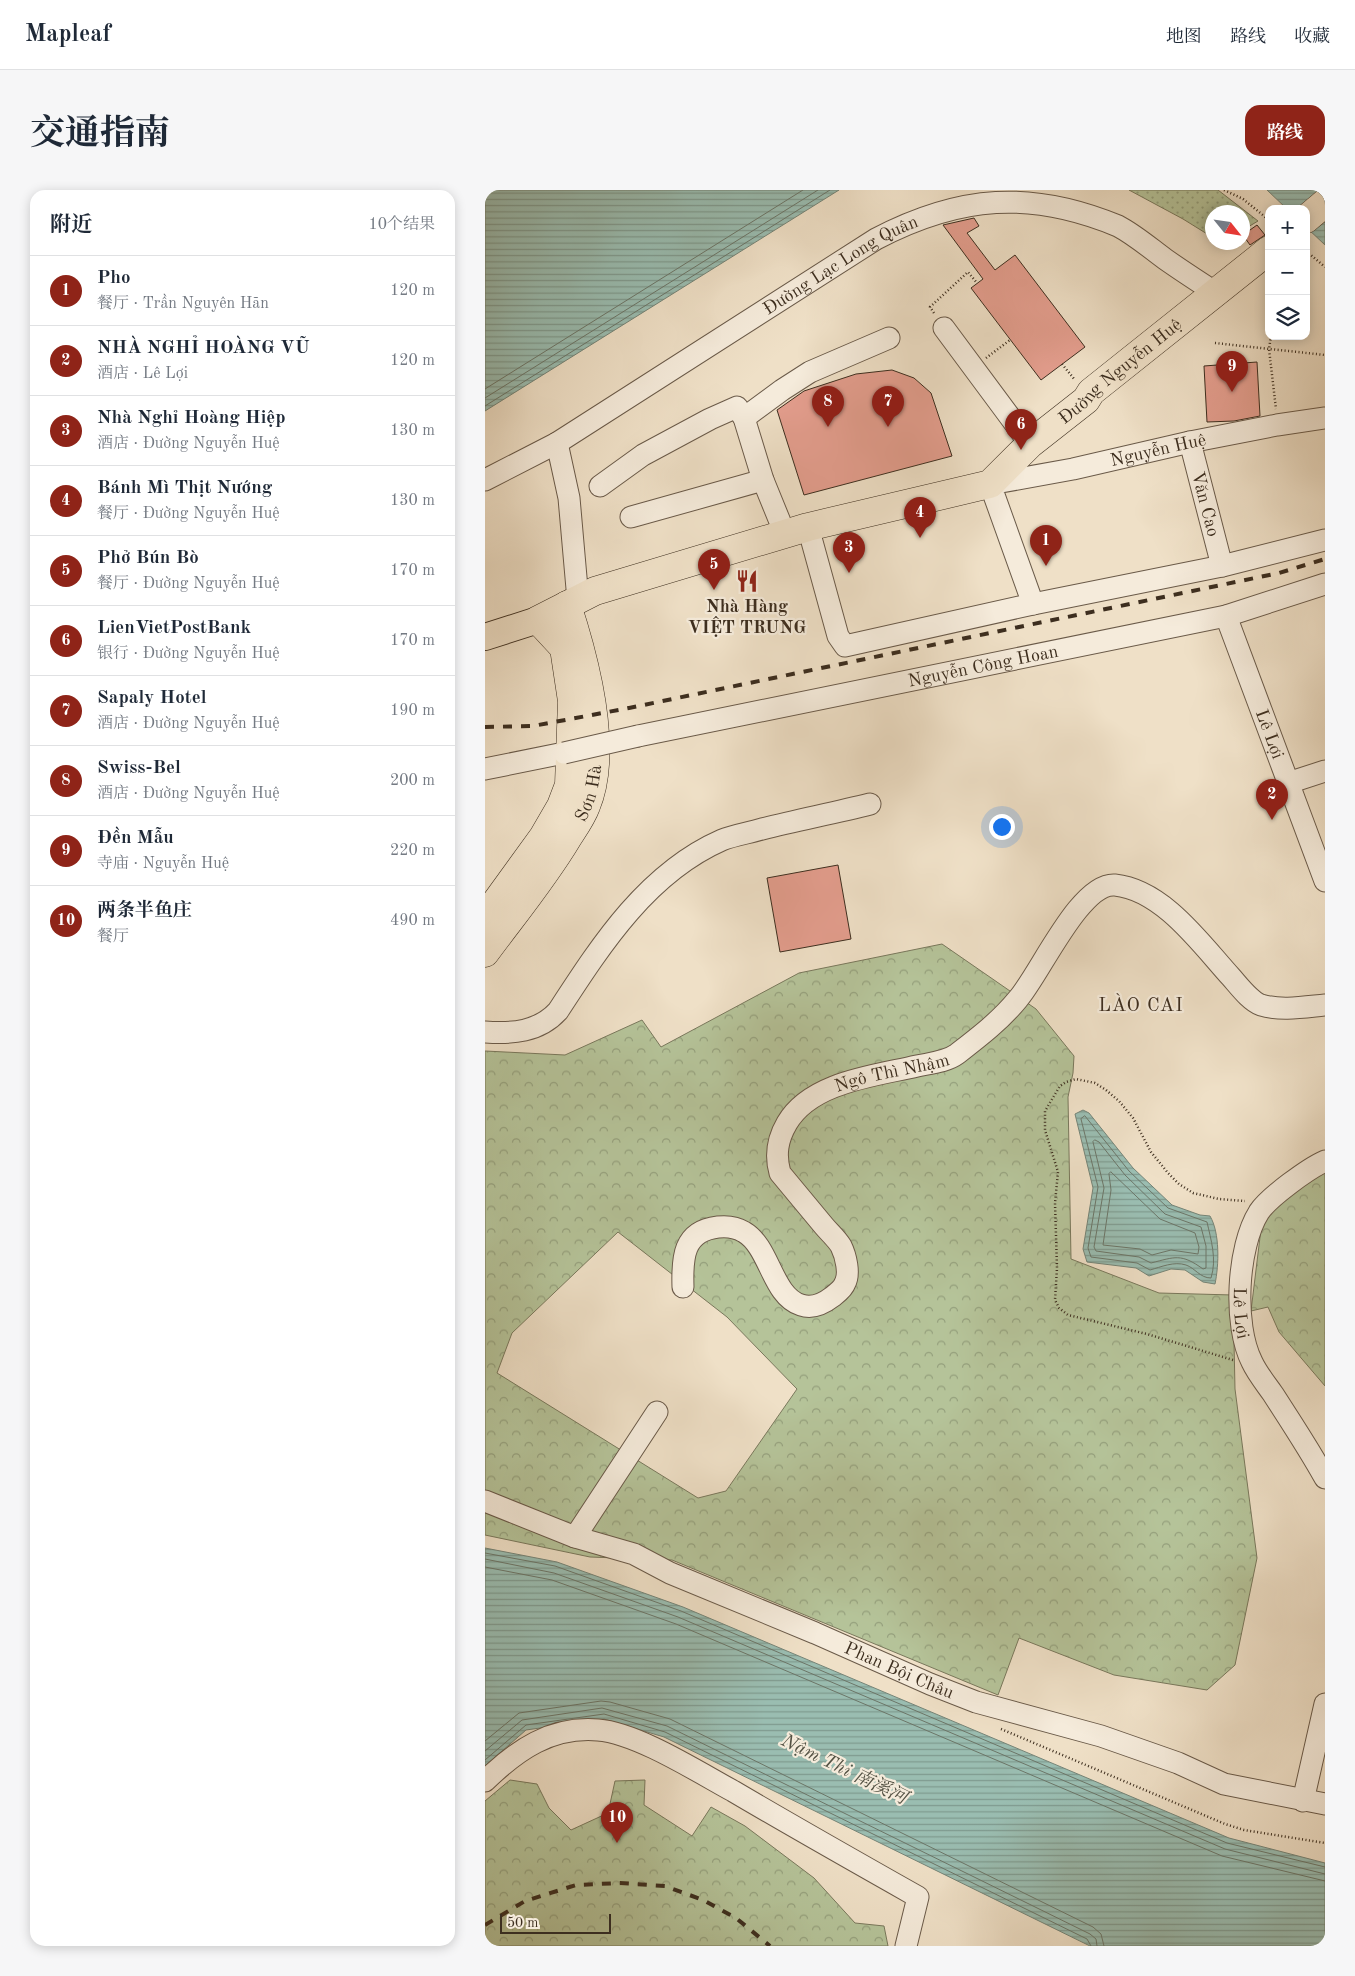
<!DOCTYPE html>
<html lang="zh">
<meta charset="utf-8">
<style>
body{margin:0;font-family:"Old Standard TT","Noto Serif SC",serif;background:#f6f6f7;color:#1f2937}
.controls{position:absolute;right:15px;top:15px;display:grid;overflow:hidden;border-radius:10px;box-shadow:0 2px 12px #0003}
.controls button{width:45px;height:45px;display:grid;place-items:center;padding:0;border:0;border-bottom:1px solid #e0e1e3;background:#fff;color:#1f2937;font:25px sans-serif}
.compass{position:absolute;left:720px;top:15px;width:45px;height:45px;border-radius:50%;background:#fff;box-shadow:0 2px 12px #0003;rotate:120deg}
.scale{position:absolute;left:15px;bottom:12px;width:111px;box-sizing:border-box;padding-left:5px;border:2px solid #3d2e1f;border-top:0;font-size:14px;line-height:18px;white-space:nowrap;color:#3d2e1f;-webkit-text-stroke:4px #f5ebdb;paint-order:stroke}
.you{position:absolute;left:516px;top:636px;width:18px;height:18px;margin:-12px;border:4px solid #fff;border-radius:50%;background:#1a73e8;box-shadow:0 0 0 8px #1a73e833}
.badge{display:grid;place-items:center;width:32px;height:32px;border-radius:50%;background:#8f2418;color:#fff;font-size:16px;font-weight:700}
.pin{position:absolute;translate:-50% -41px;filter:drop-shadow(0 1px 2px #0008)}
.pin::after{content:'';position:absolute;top:26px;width:18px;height:15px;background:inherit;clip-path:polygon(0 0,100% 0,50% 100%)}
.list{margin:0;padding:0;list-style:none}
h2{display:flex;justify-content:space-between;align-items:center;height:65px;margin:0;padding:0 20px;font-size:21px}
h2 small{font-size:16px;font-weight:400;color:#747a83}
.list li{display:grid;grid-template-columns:32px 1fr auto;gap:15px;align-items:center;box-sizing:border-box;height:70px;padding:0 20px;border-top:1px solid #e0e1e3}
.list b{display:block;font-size:19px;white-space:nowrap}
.list p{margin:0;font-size:16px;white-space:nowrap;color:#747a83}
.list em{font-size:16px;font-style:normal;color:#747a83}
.icon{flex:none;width:28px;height:28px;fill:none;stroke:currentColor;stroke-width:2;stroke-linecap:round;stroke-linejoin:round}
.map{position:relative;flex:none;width:840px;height:1756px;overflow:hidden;border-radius:15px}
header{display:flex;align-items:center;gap:30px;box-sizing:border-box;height:70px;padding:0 25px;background:#fff;border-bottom:1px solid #e0e1e3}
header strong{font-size:24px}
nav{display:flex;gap:28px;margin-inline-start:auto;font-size:18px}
.intro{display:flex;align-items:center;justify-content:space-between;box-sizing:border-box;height:120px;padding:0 30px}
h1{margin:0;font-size:35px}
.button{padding:12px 22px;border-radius:15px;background:#8f2418;color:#fff;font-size:18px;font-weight:700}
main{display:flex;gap:30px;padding:0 30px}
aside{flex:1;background:#fff;border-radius:15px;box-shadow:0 2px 12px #0003}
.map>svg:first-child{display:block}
.green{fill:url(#green-dots);stroke:#79785c}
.forest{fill:url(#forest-crowns);stroke:#79785c;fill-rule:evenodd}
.water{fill:url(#water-rules);stroke:#758477}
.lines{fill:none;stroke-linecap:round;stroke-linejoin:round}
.shore{stroke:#6c7668;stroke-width:1}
.building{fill:#e39d8d;stroke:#3d2e1f}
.minor-casing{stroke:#6a5a49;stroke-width:23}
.major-casing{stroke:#3d2e1f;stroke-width:28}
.highway-casing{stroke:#3d2e1f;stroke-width:29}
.path{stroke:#3d2e1f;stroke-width:2.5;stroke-dasharray:1 2.5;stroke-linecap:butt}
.minor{stroke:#f5ebdb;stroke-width:21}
.major{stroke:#efe0c7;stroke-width:26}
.highway{stroke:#efe0c7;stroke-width:28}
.rail{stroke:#3d2e1f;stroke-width:4;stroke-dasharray:9 9;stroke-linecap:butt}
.minor-bridge-casing{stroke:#6a5a49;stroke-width:23;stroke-linecap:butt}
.minor-bridge{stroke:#f5ebdb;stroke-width:21}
.labels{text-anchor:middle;stroke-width:4.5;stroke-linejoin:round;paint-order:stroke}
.street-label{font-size:18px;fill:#3d2e1f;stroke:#f5ebdb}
.poi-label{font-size:18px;font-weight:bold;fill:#3d2e1f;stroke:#f5ebdb}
.neighbourhood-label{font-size:19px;letter-spacing:1px;fill:#3d2e1f;stroke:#f5ebdb}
.water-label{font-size:19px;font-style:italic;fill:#545244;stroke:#f5ebdb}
</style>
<header>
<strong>Mapleaf</strong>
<nav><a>地图</a><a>路线</a><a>收藏</a></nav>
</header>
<div class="intro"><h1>交通指南</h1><a class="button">路线</a></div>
<main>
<aside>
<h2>附近<small>10个结果</small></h2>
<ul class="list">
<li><span class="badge">1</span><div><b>Pho</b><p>餐厅 · Trần Nguyên Hãn</p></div><em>120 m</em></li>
<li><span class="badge">2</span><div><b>NHÀ NGHỈ HOÀNG VŨ</b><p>酒店 · Lê Lợi</p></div><em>120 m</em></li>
<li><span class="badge">3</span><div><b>Nhà Nghỉ Hoàng Hiệp</b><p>酒店 · Đường Nguyễn Huệ</p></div><em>130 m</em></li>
<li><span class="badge">4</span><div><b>Bánh Mì Thịt Nướng</b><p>餐厅 · Đường Nguyễn Huệ</p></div><em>130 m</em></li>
<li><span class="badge">5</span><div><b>Phở Bún Bò</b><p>餐厅 · Đường Nguyễn Huệ</p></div><em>170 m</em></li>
<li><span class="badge">6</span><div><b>LienVietPostBank</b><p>银行 · Đường Nguyễn Huệ</p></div><em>170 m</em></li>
<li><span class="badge">7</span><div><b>Sapaly Hotel</b><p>酒店 · Đường Nguyễn Huệ</p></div><em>190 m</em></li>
<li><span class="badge">8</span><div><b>Swiss-Bel</b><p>酒店 · Đường Nguyễn Huệ</p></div><em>200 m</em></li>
<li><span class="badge">9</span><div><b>Đền Mẫu</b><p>寺庙 · Nguyễn Huệ</p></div><em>220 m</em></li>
<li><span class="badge">10</span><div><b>两条半鱼庄</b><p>餐厅</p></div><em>490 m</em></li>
</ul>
</aside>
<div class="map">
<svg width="840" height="1756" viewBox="0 0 840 1756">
<defs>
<pattern id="green-dots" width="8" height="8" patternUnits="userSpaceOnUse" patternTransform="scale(1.25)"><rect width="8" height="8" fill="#b5c399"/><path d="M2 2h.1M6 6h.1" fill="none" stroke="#949f7c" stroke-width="1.8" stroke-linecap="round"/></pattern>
<pattern id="forest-crowns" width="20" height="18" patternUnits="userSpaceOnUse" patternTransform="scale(1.25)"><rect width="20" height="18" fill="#b5c399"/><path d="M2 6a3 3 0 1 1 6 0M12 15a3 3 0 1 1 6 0" fill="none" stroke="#949f7c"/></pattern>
<pattern id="water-rules" width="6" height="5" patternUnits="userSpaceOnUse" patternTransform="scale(1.25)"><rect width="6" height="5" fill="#9abdb1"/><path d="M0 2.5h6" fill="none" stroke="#7f9a8f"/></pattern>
</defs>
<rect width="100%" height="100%" fill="#efe0c7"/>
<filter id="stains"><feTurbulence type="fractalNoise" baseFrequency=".004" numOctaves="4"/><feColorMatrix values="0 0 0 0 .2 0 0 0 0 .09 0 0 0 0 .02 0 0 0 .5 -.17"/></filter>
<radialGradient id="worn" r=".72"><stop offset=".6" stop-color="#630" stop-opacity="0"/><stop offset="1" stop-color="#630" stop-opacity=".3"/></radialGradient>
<!-- green -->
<path class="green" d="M644,0H733L773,31L758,40V22H728L727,47L698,29Z"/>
<!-- forest -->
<path class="forest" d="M457,754L551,819L589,866L588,883L583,907L586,1069L674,1103L748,1105L750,1199L772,1368L750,1475L722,1500L629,1485L534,1448L513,1505L187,1370L105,1367L0,1345V861L80,865L157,830L176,857L314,783ZM133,1042L242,1127L312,1199L241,1301L213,1308L12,1183L27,1143Z
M840,978V1196L794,1142L783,1117L766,1121L776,1039L788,1019Z
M25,1590L52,1594L64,1618L86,1640L123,1623L130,1591L160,1590L159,1615L207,1646L226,1617L260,1636L329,1688L370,1733L399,1736L403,1756H0V1611Z"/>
<!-- water -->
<path class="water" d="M0,0H354L0,221Z
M782,0H840V55L821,37V19H802Z
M598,920L604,923L648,978L687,1015L715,1025L725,1026C735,1043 734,1075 730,1094L718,1092L700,1080L686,1079L664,1086L651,1078L602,1072L598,1059L608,998L590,924Z
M0,1358L72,1372L198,1417L744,1648L840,1673V1756H605L179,1547L119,1529L41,1540L0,1576Z"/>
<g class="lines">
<!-- shore -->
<path class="shore" d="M0,199L318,0
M0,208L333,0
M0,216L345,0
M600,926L644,981L683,1018L722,1032C726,1050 732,1069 726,1088C715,1088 710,1078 701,1075C689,1071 676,1077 665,1080L652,1073L606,1067L603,1058L613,997L596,929Z
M610,950L614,952L640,985L680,1024L716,1037L721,1056V1078L718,1079C696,1063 690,1067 666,1073L654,1067L611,1061L609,1057L619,998L608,952Z
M626,982L675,1029L710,1043L714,1057L713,1064L686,1060L667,1065L655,1059L618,1055L626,1000L624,984Z
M0,1363L70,1376L196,1421L742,1653L840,1677
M0,1369L69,1383L193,1427L740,1659L840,1684
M0,1377L67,1390L191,1434L737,1666L840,1691
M0,1551L34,1523L116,1511L125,1512L185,1529L608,1737L616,1744L619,1756
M0,1561L37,1530L117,1518L182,1536L605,1744L611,1749L612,1756
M0,1570L41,1535L119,1524L180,1542L602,1749L606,1756"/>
</g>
<!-- building -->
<path class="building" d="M489,28L494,36L482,43L510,80L530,65L600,157L556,190L486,98L498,89L458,35Z
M772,35L780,45L765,55L758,45Z
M772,172L775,226L749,231L722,232L719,176Z
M407,180L429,188L446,203L467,266L319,305L292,220L319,201L371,184Z
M353,675L366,749L295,762L282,688Z"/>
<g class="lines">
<defs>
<g id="minor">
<path d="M459,138L545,254"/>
<path d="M259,228L297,200L325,182L404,148"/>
<path id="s1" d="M705,252L737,376"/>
<path d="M72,253L84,308L93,410"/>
<path id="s2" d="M0,290L72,253L391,49C475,5 546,0 633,36C650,45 665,58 680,69C697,81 714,92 731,103"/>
<path d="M115,296L158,265L225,229L252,217L259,228L278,290L300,344"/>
<path d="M146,327L278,290"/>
<path d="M323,337L353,446L360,456L548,414L737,376L840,350"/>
<path id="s3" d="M548,414L505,294L588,279L705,252L792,235L840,228"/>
<path id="s4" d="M741,426L840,691"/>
<path id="s5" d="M153,546L741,426L840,394"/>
<path d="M0,579L79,563"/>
<path d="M803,593L840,581"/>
<path d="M0,842C27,844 54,842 73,821C116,755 162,683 237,650C249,645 264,643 277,639C313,630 349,623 385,614"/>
<path id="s6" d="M840,971C824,978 784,1007 774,1022C752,1057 748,1135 767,1172C772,1183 781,1194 788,1204C806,1232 824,1259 840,1288"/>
<path id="s7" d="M198,1097C197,1068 198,1041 233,1037C242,1036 251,1037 259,1042C285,1057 287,1106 316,1115C328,1119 338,1114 347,1107C352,1103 358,1099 360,1093C365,1084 361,1066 356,1056C352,1049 344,1042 339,1036C324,1018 310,1001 295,983C290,965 292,950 302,933C326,892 389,886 432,876C446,873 461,872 472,864C494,847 515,831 533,809C555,784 595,692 630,695C678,700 716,754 746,787C754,796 765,811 776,815C796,821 819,817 840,815"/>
<path id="s8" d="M0,1311L90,1347L149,1364L185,1383L330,1443L445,1494L491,1512L616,1546L693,1573L739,1594L840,1614"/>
<path d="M90,1347L172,1222"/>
<path d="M0,1591C32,1560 66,1536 113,1540C152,1543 213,1582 248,1601C309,1637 371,1672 433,1707L421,1756"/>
<path d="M818,1611L840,1514"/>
</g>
<path id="major" d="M0,447L53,430"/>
<g id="highway">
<path d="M821,29L840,13"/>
<path id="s9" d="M0,727L58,647L76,616L84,595L87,511L79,458L53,430L110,401L323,337L505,294L545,254L601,210L606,202L784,60"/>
<path id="s10" d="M0,763C28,725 58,689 82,649C89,638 97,627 101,616C124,561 100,470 82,415"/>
</g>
</defs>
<!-- minor casing -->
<use href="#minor" class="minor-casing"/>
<!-- major casing -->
<use href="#major" class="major-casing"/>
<!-- highway casing -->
<use href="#highway" class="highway-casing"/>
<!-- path -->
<path class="path" d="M739,0L758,9L784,30
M821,61L840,77
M449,123L445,117L483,82L492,93
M786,146L784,159L791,219
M730,153L840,165
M501,168L525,150
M577,174L590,190
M748,1170L662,1144L583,1125L574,1118L570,1110L572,1078L570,1013L573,982L560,940V921L575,896L581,892L591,889L610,893L621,900L634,911L648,928L666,962L683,983L694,994L708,1003L734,1009L760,1011
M516,1539L740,1634L759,1640L840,1653"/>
<!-- minor -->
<use href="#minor" class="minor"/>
<!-- major -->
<use href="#major" class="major"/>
<!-- highway -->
<use href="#highway" class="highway"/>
<!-- rail -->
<path class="rail" d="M0,537L48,536L144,518L794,383L840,369
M0,1735L40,1711L91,1695L135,1693L180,1696L218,1710L251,1728L285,1756"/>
<defs>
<path id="minor-bridge" d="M79,563L153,546"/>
</defs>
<!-- minor-bridge casing -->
<use href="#minor-bridge" class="minor-bridge-casing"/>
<!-- minor-bridge -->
<use href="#minor-bridge" class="minor-bridge"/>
</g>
<!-- icons -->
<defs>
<symbol id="restaurant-bare" viewBox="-9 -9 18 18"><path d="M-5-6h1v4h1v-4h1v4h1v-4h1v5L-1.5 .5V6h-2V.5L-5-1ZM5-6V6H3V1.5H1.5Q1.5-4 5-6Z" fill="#8f2418" stroke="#f5ebdb" stroke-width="2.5" paint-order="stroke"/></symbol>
</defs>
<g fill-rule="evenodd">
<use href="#restaurant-bare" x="246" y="375" width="32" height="32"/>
</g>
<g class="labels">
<!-- street labels -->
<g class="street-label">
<text dy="6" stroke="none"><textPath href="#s2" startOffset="416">Đường Lạc Long Quân</textPath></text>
<text dy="6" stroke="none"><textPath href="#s9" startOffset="979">Đường Nguyễn Huệ</textPath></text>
<text dy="6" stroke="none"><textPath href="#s3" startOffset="299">Nguyễn Huệ</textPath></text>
<text dy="6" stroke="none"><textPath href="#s1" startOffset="64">Văn Cao</textPath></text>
<text dy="6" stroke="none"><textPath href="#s5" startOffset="352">Nguyễn Công Hoan</textPath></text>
<text dy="6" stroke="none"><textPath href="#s4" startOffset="126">Lê Lợi</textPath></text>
<text dy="6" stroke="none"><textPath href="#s10" startOffset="192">Sơn Hà</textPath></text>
<text dy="6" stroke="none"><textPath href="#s7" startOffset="559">Ngô Thì Nhậm</textPath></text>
<text dy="6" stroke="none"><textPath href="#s6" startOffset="188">Lê Lợi</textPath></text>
<text dy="6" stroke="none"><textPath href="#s8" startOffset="448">Phan Bội Châu</textPath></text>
</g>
<!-- poi labels -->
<g class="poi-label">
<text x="262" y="422">Nhà Hàng<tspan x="262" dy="21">VIỆT TRUNG</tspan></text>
</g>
<!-- neighbourhood labels -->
<g class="neighbourhood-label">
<text x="656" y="821">LÀO CAI</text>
</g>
<!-- water labels -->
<g class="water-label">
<text transform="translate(360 1578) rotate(26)" y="7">Nậm Thi 南溪河</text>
</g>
</g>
<rect width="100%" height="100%" filter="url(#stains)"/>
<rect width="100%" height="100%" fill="url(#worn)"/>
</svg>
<div class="controls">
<button>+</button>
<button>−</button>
<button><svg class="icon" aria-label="layers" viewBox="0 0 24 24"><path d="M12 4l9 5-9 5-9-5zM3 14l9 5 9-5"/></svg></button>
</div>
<svg class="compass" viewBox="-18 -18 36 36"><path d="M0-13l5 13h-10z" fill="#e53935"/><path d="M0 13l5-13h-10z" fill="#747a83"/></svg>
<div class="scale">50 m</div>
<div class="you"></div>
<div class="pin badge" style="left:561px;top:376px">1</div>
<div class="pin badge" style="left:787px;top:630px">2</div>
<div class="pin badge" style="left:364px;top:383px">3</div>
<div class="pin badge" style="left:435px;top:348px">4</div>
<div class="pin badge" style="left:229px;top:400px">5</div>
<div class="pin badge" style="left:536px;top:260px">6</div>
<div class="pin badge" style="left:403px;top:237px">7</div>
<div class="pin badge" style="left:343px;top:237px">8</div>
<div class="pin badge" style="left:747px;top:202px">9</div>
<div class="pin badge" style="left:132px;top:1653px">10</div>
</div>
</main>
